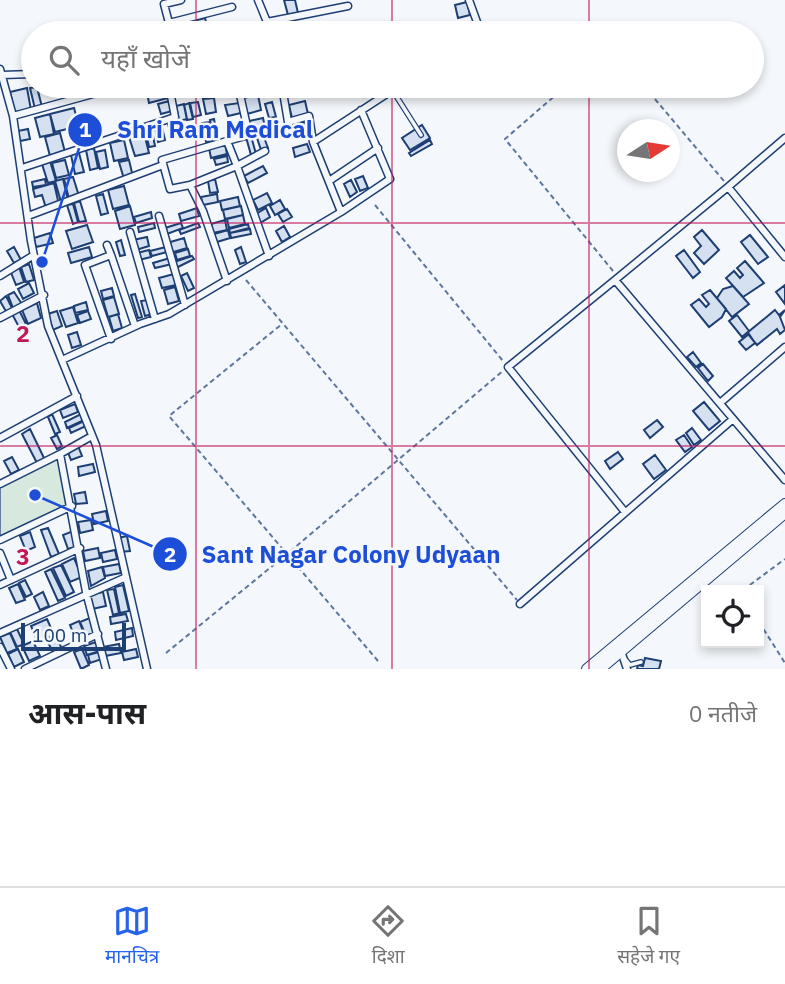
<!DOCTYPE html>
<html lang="hi">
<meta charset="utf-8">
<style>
body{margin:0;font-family:"IBM Plex Sans","Noto Sans Devanagari",sans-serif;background:#f2f2f2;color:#202124}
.controls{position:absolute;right:21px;bottom:21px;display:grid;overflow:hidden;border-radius:0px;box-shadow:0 4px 10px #0003}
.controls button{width:63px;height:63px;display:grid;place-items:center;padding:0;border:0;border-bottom:2px solid #e0e0e0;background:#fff;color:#202124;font:35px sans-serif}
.compass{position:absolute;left:617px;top:119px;width:63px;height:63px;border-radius:50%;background:#fff;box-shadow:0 4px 10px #0003;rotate:78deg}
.scale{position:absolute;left:21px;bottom:18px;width:105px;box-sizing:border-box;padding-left:7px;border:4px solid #1d3f73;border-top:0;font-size:19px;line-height:24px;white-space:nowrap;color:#1d3f73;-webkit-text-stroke:5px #f4f7fb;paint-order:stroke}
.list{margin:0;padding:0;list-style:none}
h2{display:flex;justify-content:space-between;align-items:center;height:91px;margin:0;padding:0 28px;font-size:30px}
h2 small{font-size:23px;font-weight:400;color:#757577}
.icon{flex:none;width:38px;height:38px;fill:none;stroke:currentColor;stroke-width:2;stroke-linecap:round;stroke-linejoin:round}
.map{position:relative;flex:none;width:785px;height:669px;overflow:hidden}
.search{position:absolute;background:#fff;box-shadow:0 4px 10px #0003;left:21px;right:21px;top:21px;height:77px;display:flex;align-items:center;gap:18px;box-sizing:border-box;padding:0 24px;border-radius:38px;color:#757577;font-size:26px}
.sheet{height:217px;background:#fff}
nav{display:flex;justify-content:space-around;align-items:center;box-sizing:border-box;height:98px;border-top:2px solid #e0e0e0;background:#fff;font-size:19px;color:#757577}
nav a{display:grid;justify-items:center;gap:4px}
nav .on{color:#2563eb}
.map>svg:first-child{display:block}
.green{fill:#d7e8df;stroke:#687fa3;stroke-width:2}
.building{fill:#d5e0f0;stroke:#1d3f73;stroke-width:2}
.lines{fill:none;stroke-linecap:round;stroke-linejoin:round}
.lane-casing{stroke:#1d3f73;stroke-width:6}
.street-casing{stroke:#1d3f73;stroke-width:9}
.primary-casing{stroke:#1d3f73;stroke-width:12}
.path{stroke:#5e769c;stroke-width:2;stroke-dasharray:5 3.5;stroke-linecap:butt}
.lane{stroke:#f4f7fb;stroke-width:3.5}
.street{stroke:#f4f7fb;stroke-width:6}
.primary{stroke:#f4f7fb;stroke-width:10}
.grid{fill:none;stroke:#c2185b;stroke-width:2;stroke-opacity:0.55}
.grid-label{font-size:23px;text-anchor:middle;font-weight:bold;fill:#c2185b;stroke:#f4f7fb;stroke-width:5;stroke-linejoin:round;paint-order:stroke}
.leader{fill:none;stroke:#1d4ed8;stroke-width:2.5}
.callout-dot{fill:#1d4ed8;stroke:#f4f7fb;stroke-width:2.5}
.mark-label{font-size:21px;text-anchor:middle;font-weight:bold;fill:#fff}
.callout-label{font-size:24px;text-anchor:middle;font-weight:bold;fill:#1d4ed8;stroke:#f4f7fb;stroke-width:5;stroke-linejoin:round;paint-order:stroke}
</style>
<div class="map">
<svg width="785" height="669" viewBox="0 0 785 669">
<rect width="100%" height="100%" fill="#f4f7fb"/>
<!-- green -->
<path class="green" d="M60,454L72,506L0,540V484Z"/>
<!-- building -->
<path class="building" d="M284,0H295L298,13L288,15Z
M467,2L470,15L458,18L455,5Z
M205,18L209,33H200L197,20Z
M62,86H69L72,99L66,100Z
M37,87L42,107L35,109L30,88Z
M27,88L31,110L15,113L10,92Z
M166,88L168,98L149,103L147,92Z
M258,95L261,110L247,114L243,98Z
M214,98L216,112L206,114L203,99Z
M169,101L172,111L161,114L158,104Z
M305,101L308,114L292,118L289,105Z
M198,102L201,115L193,117L190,103Z
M272,102L276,117L269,118L265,104Z
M189,103L193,119L187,120L184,105Z
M239,103L241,113L228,116L225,105Z
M184,104L187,119L179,121L176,106Z
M74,108L79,126L55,132L50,114Z
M50,114L54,134L40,137L35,118Z
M263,118L265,127L250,130L249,121Z
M214,119L218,140L214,141L210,120Z
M177,122L181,136L172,138L168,124Z
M209,122L213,141L206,142L202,123Z
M305,122L307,130L293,134L291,125Z
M91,124L96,142L86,144L81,126Z
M422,125L430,138L410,150L402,138Z
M162,127L165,140L158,142L155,128Z
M81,128L85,145L77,147L74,129Z
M28,129L30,139L20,141L18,131Z
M152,131L155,146L149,147L146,132Z
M262,132L268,148L261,150L256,135Z
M60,133L65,152L50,156L45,137Z
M144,133L149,153L135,156L129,137Z
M251,136L256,154L251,155L246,137Z
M124,140L128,158L114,161L110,143Z
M430,140L432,144L411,156L409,153Z
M225,144L227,154L211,158L209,148Z
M307,144L310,152L295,157L293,148Z
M94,148L98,168L90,170L86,150Z
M105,150L108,167L100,169L96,152Z
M79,153L84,172L75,174L71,155Z
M227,156L228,162L216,165L214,159Z
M65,160L69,175L56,178L52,163Z
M129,160L133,177L124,179L119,162Z
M50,161L56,181L48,183L42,164Z
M263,166L267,173L248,183L244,176Z
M363,176L368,188L360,191L355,179Z
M73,177L79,196L69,199L64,179Z
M45,179L46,185L33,187L32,182Z
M63,179L68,200L61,202L55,181Z
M215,179L218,192L210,193L208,181Z
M351,180L357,192L350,197L344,184Z
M54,183L59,205L46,208L42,195L35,197L33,189Z
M124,186L129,205L113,209L108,190Z
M267,193L272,203L258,210L253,200Z
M103,194L108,213L101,215L96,196Z
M217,194L218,202L203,205L201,197Z
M238,197L240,206L222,210L220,201Z
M280,200L285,209L275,215L270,206Z
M80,201L86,221L79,222L74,203Z
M73,204L78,222L73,224L67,205Z
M130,206L135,225L120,229L115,211Z
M241,206L243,215L225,219L223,210Z
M197,208L199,216L181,221L179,214Z
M266,208L270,217L260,223L256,214Z
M287,209L292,217L283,222L278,214Z
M151,212L152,218L136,223L134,217Z
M243,215L245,224L229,228L227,219Z
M225,220L227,230L213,233L211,224Z
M154,223L155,228L139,232L138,227Z
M181,223L183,228L167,234L165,228Z
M198,223L200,227L181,234L179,230Z
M248,224L249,228L230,233L229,229Z
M87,225L93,242L72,249L66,231Z
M284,226L290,237L282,242L276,231Z
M250,229L251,234L231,238L230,233Z
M228,230L230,238L217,242L214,234Z
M702,230L719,250L704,264L694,253L701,246L694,237Z
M50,233L53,243L36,247L34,238Z
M750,235L768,257L758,264L741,242Z
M147,237L149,246L136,250L133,240Z
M184,238L187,248L170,253L167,243Z
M121,240L125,255L120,256L116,242Z
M14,247L21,260L14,263L7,251Z
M89,247L92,257L71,263L68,253Z
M166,247L167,252L152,256L150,251Z
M241,247L246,262L240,264L235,250Z
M188,249L190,256L177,260L175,253Z
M149,250L151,257L139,260L137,253Z
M684,250L700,272L693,278L676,256Z
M192,256L194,259L176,268L174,262Z
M170,258L172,264L155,268L153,263Z
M745,261L764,283L743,297L726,278L734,271L740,278L743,275L737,268Z
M29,264L34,280L26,282L21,267Z
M19,267L24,282L16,285L10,270Z
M187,273L194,288L188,291L181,276Z
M174,274L176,285L162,288L159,278Z
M29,283L34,293L23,299L18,289Z
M785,285V304L776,292Z
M733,286L749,304L732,317L717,298L723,289Z
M175,287L179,301L168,304L164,290Z
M112,288L114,296L103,299L101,291Z
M710,290L726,309L722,317L709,327L691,305L699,299L706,307L709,304L702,295Z
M14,292L22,304L13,308L8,295Z
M135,294L142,317L138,318L131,295Z
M6,296L13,310L7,313L0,301Z
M114,297L119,314L108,317L103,300Z
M148,300L152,314L145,316L141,301Z
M86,302L88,310L75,313L74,306Z
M37,303L41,318L28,324L22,310Z
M73,307L78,323L66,327L60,311Z
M19,310L26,324L19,327L12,314Z
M775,310L779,315L785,310L780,317L785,330L780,334L777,329L757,345L747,333Z
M57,311L62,326L53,330L48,314Z
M88,311L91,319L80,323L77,315Z
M118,314L122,328L113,331L109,317Z
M737,315L749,331L742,337L729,321Z
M77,332L81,345L72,348L68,335Z
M749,334L755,343L746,350L739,342Z
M693,352L701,363L696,367L687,357Z
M703,364L713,376L708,381L698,368Z
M704,402L720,421L709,430L693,411Z
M75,404L78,412L63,418L60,410Z
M52,414L60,432L55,434L48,417Z
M81,414L84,420L67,428L65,422Z
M657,420L663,427L650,438L644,430Z
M84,421L86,426L71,433L69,428Z
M692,428L701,440L694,445L686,433Z
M30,429L44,458L37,463L22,434Z
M57,435L62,446L57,449L51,438Z
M684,435L692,447L685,452L676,440Z
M78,446L82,456L71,460L67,450Z
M618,452L623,459L610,469L605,461Z
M655,455L666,470L654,479L643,464Z
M12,457L19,470L11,474L4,461Z
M93,464L95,472L79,476L78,467Z
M85,492L87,503L76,504L74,494Z
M106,511L108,521L94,524L92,514Z
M91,520L93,530L80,533L78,522Z
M48,528L59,554L51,557L41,530Z
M73,531L78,546L68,549L63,535Z
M30,532L35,547L26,551L20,536Z
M127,536L130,551L120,552L118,538Z
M98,548L100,558L85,561L83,551Z
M115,550L117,559L103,562L101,553Z
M74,558L82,577L70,582L62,564Z
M119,564L121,573L105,576L103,567Z
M61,565L74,592L66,596L53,568Z
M102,567L105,578L91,586L88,571Z
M51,569L65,598L58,601L45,572Z
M25,580L32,594L26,597L19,583Z
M18,584L25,600L16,603L9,588Z
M123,585L129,611L120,613L115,587Z
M114,589L119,613L113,615L107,590Z
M43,592L49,606L40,610L34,597Z
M103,592L106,606L92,609L89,595Z
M126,614L128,621L111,624L110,617Z
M92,617L96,633L86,636L80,622Z
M47,619L54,635L38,642L31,626Z
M79,621L85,636L76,640L70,625Z
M132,628L133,636L116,640L115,632Z
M17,629L24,644L17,647L10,632Z
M10,633L17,649L7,653L0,637Z
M56,636L62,649L53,653L47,640Z
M33,641L40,656L29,661L22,646Z
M96,642L100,651L87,655L84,646Z
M119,644L121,653L105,656L103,647Z
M18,649L24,662L14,667L8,654Z
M82,649L89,665L81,669L74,652Z
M136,649L138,657L124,660L122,652Z
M99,652L102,659L90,663L88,655Z
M645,658L661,661L659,669H637L638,665L643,666Z"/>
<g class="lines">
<defs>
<path id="lane" d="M393,91L421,135
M626,660L630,665L641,662"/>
<path id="street" d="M258,0L267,22
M469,0L481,33
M169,23L164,4L181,0
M145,33L169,23L232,7
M270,33L267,22L348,6
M0,69L13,116L31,241L48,326L96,445L147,669
M2,75L33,74
M238,86L249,135
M282,86L288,122L309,116L313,142
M13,116L122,86
M785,138L728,187L785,257
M227,141L267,130
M22,168L175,117L169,86
M329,181L378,148
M190,185L237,166L269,256
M728,187L615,280L785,480
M341,212L390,179L361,110
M28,216L163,165
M159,216L185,305
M130,232L155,319
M107,245L111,255L85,265L111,339
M111,255L135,326
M0,276L34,255
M615,280L508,367L625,512
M227,281L203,211L190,185L170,189L162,160L227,141L237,166L265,151
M0,318L44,295
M62,360L140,324L169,314L341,212L313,142L399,86
M720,403L785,347
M92,436L60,454L86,592L106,669
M0,438L77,396
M0,484L60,454
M0,540L72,506
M0,553L11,580
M0,585L80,548
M520,604L733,419
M0,633L124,578
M0,647L11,669
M621,651L627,669
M25,669L98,634"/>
<path id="primary" d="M587,669L785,504
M600,669L785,513"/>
</defs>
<!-- lane casing -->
<use href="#lane" class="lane-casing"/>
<!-- street casing -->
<use href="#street" class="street-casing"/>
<!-- primary casing -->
<use href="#primary" class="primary-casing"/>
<!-- path -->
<path class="path" d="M566,86L505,139L613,271
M644,86L724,181
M375,205L503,361
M246,280L517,600
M743,590L785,559
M759,622L785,663
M166,653L287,554L169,416L282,324
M378,661L287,554L504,370"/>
<!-- lane -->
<use href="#lane" class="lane"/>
<!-- street -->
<use href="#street" class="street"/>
<!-- primary -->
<use href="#primary" class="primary"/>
</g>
<!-- grid -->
<path class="grid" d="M196,0V33M392,0V33M589,0V33M196,86V669M392,86V669M589,86V669M0,223H785M0,446H785"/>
<g class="grid-label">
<text x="23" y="342">2</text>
<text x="23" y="565">3</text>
</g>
<!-- callouts -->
<path class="leader" d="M42 262L85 130M35 495L170 554"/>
<g class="callout-dot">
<circle cx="42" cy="262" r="7"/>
<circle cx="35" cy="495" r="7"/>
<circle cx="85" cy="130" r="18"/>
<circle cx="170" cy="554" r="18"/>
</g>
<g class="mark-label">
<text x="85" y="137">1</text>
<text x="170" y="562">2</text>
</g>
<g class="callout-label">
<text x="215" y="138">Shri Ram Medical</text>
<text x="351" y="563">Sant Nagar Colony Udyaan</text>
</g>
</svg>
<div class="controls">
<button><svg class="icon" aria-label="locate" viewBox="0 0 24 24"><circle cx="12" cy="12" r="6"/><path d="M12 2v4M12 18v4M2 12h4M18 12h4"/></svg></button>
</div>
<svg class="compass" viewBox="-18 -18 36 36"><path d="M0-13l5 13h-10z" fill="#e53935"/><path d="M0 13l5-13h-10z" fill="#757577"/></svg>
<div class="scale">100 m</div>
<div class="search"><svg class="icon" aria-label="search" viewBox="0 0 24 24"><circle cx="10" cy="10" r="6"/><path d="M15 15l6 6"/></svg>यहाँ खोजें</div>
</div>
<section class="sheet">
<h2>आस-पास<small>0 नतीजे</small></h2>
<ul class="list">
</ul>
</section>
<nav>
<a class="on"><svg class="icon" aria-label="map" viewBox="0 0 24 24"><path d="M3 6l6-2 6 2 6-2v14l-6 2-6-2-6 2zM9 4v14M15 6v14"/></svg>मानचित्र</a>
<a><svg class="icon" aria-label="directions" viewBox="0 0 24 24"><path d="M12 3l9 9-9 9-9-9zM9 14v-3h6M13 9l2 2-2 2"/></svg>दिशा</a>
<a><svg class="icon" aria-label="saved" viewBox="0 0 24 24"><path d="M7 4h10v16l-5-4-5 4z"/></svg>सहेजे गए</a>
</nav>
